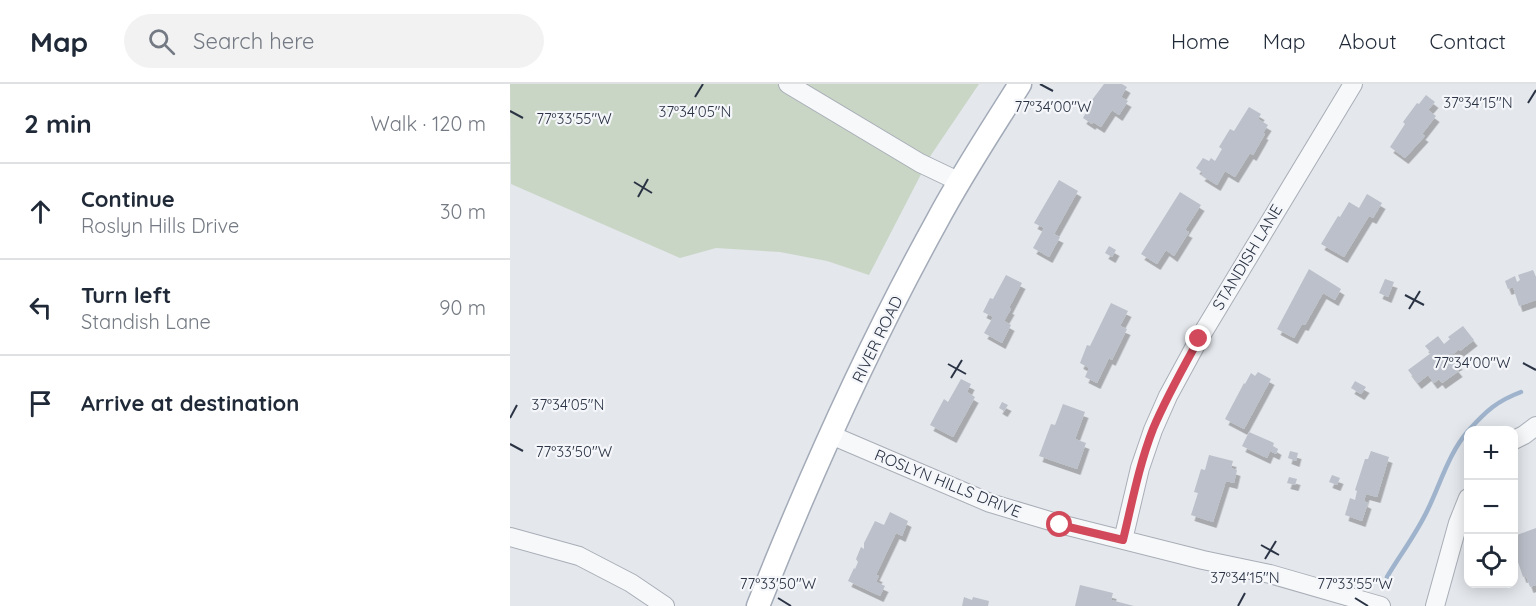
<!DOCTYPE html>
<meta charset="utf-8">
<style>
body{margin:0;font-family:Quicksand,sans-serif;background:#f2f2f3;color:#1f2937}
.controls{position:absolute;right:18px;bottom:18px;display:grid;overflow:hidden;border-radius:12px;box-shadow:0 3px 15px #0003}
.controls button{width:54px;height:54px;display:grid;place-items:center;padding:0;border:0;border-bottom:2px solid #e0e1e3;background:#fff;color:#1f2937;font:30px sans-serif}
.stop{position:absolute;width:18px;height:18px;margin:-14px;border:4px solid #d1495b;border-radius:50%;background:#fff}
.stop.end{background:#d1495b;border-color:#fff;box-shadow:0 2px 6px #0008}
.list{margin:0;padding:0;list-style:none}
h2{display:flex;justify-content:space-between;align-items:center;height:78px;margin:0;padding:0 24px;font-size:26px}
h2 small{font-size:20px;font-weight:400;color:#747a83}
.list li{display:grid;grid-template-columns:39px 1fr auto;gap:18px;align-items:center;box-sizing:border-box;height:96px;padding:0 24px;border-top:2px solid #e0e1e3}
.list b{display:block;font-size:22px;white-space:nowrap}
.list p{margin:0;font-size:20px;white-space:nowrap;color:#747a83}
.list em{font-size:20px;font-style:normal;color:#747a83}
.icon{flex:none;width:33px;height:33px;fill:none;stroke:currentColor;stroke-width:2;stroke-linecap:round;stroke-linejoin:round}
.map{position:relative;flex:none;width:1026px;height:522px;overflow:hidden}
header{display:flex;align-items:center;gap:36px;box-sizing:border-box;height:84px;padding:0 30px;background:#fff;border-bottom:2px solid #e0e1e3}
header strong{font-size:28px}
nav{display:flex;gap:33px;margin-inline-start:auto;font-size:21px}
.search{width:420px;height:54px;background:#f2f2f3;display:flex;align-items:center;gap:15px;box-sizing:border-box;padding:0 21px;border-radius:33px;color:#747a83;font-size:22px}
main{display:flex}
aside{flex:1;background:#fff}
.map>svg:first-child{display:block}
.green{fill:#c9d6c5}
.lines{fill:none;stroke-linecap:round;stroke-linejoin:round}
.stream{stroke:#9fb4cc;stroke-width:4.5}
.building{fill:#bbc0ca;filter:url(#shadow)}
.minor-casing{stroke:#a9aeb7;stroke-width:20}
.major-casing{stroke:#a3abb8;stroke-width:25}
.minor{stroke:#f7f8fa;stroke-width:18}
.major{stroke:#fff;stroke-width:22}
.route{stroke:#d1495b;stroke-width:8}
.ticks{fill:none;stroke:#2b3445;stroke-width:2}
.labels{text-anchor:middle;stroke-width:4.5;stroke-linejoin:round;paint-order:stroke}
.street-label{font-size:16px;fill:#2b3445;stroke:#f4f6f9}
.ticks-label{font-size:15px;text-anchor:middle;fill:#2b3445;stroke:#f4f6f9;stroke-width:4.5;stroke-linejoin:round;paint-order:stroke}
</style>
<header>
<strong>Map</strong>
<div class="search"><svg class="icon" aria-label="search" viewBox="0 0 24 24"><circle cx="10" cy="10" r="6"/><path d="M15 15l6 6"/></svg>Search here</div>
<nav><a>Home</a><a>Map</a><a>About</a><a>Contact</a></nav>
</header>
<main>
<aside>
<h2>2 min<small>Walk · 120 m</small></h2>
<ul class="list">
<li><svg class="icon" aria-label="ahead" viewBox="0 0 24 24"><path d="M12 20V5M6 11l6-6 6 6"/></svg><div><b>Continue</b><p>Roslyn Hills Drive</p></div><em>30 m</em></li>
<li><svg class="icon" aria-label="left" viewBox="0 0 24 24"><path d="M17 20v-9H6M10 6l-5 5 5 5"/></svg><div><b>Turn left</b><p>Standish Lane</p></div><em>90 m</em></li>
<li><svg class="icon" aria-label="arrive" viewBox="0 0 24 24"><path d="M6 21V4h12l-3 4 3 4H6"/></svg><div><b>Arrive at destination</b></div></li>
</ul>
</aside>
<div class="map">
<svg width="1026" height="522" viewBox="0 0 1026 522">
<defs>
<filter id="shadow"><feDropShadow dx="3.5" dy="6" stdDeviation="0" flood-color="#0004"/></filter>
</defs>
<rect width="100%" height="100%" fill="#e4e7ec"/>
<!-- green -->
<path class="green" d="M0,0H469L421,71L359,191L317,177L270,168L206,164L170,174L1,100Z"/>
<g class="lines">
<!-- stream -->
<path class="stream" d="M959,346C976,327 987,317 1011,308
M877,493C890,471 907,449 918,425C931,398 939,369 958,347"/>
</g>
<!-- building -->
<path class="building" d="M594,0H612L617,3L611,13L618,17L609,31L602,26L591,43L583,38L582,40L573,34L578,25L576,24Z
M916,11L925,18L918,26L926,32L912,50L915,52L895,74L880,63L895,40L893,38L907,19L909,20Z
M739,23L751,30L748,35L758,41L753,49L755,50L743,71L740,69L725,93L715,87L707,101L691,91L693,89L686,84L693,74L699,77L701,74L705,77L712,65L709,63L720,45L724,47Z
M549,96L568,107L544,150L550,153L539,173L523,164L534,144L524,139Z
M670,108L691,121L675,146L679,148L664,172L656,166L647,180L631,170Z
M857,110L872,119L863,134L859,132L834,173L811,160L828,132L830,133L839,118L849,124Z
M599,162L606,166L602,173L595,169Z
M799,185L831,205L825,216L813,209L795,241L792,240L784,254L767,245Z
M1023,186L1026,193V216L1009,222L1003,203L998,205L995,197L1005,192L1007,198L1010,196L1008,191Z
M496,191L512,199L499,224L501,225L494,237L501,241L492,259L474,249L483,233L473,228L480,214L483,215Z
M875,195L884,198L878,213L869,209Z
M601,219L618,227L610,242L617,245L602,276L599,274L587,299L575,293L579,284L570,279L577,261L580,262Z
M953,242L964,256L950,267L949,265L942,271L949,280L945,282L949,287L932,299L929,295L924,299L918,291L908,299L898,286L921,269L915,262L928,252L934,260L940,255L938,253Z
M748,288L761,295L734,345L715,335L734,299L735,300L741,289L745,292Z
M451,295L461,300L457,308L465,313L443,353L420,341L434,315L438,318Z
M845,297L856,303L851,310L841,304Z
M492,318L498,321L494,327L489,324Z
M553,320L575,328L565,355L576,359L567,385L529,372L541,340L545,341Z
M739,348L764,359L763,362L768,365L766,370L760,367L757,374L732,362Z
M780,367L788,369L786,377L778,374Z
M861,367L879,373L867,413L856,410L854,417L858,419L852,437L835,431L840,414L845,416L847,407L845,406L855,375H858Z
M699,371L723,377L721,384L727,386L724,399L716,397L703,438L681,431L688,409L684,408L691,385L695,386Z
M822,391L830,394L827,401L819,398Z
M779,393L787,395L785,401L777,399Z
M380,428L398,437L392,452L386,449L366,491L369,492L366,498L375,502L370,512L338,497L344,484L345,485L348,478L346,475L351,463L354,465V459L365,437L374,441Z
M1026,444V501L1020,503L1016,492L1013,493L1004,466L1005,464L1004,452Z
M570,501L603,509L601,516L624,522H565Z
M454,513L462,516L463,513L479,517L478,522H452Z"/>
<g class="lines">
<defs>
<path id="minor" d="M278,0L410,79L450,98
M321,351L480,419L550,440L693,476L760,490L871,522
M1004,356L1014,351L1026,342
M0,453L69,472L121,499L155,522
M613,456L630,384L643,346L658,312L689,255L843,0
M925,522L948,439L958,414"/>
<path id="major" d="M248,522C300,391 359,260 427,137C452,90 482,45 510,0"/>
</defs>
<!-- minor casing -->
<use href="#minor" class="minor-casing"/>
<!-- major casing -->
<use href="#major" class="major-casing"/>
<!-- minor -->
<use href="#minor" class="minor"/>
<!-- major -->
<use href="#major" class="major"/>
</g>
<g class="lines">
<!-- route -->
<path class="route" d="M550,441L613,456C622,419 629,381 643,345C656,314 673,284 689,255"/>
</g>
<!-- ticks -->
<path class="ticks" d="M530,0L543,7M185,13L193,0M1018,19L1026,6M0,27L13,34M124,98L142,109M128,113L138,95M895,211L914,221M899,225L910,207M1013,279L1026,286M438,280L456,290M441,294L452,276M0,334L7,321M0,360L13,367M751,461L769,471M755,475L766,457M268,514L281,522M845,514L858,522M728,522L735,509"/>
<g class="labels">
<!-- street labels -->
<g class="street-label">
<text transform="translate(737 173) rotate(-59)" y="6">STANDISH LANE</text>
<text transform="translate(367 255) rotate(-64)" y="6">RIVER ROAD</text>
<text transform="translate(438 399) rotate(22)" y="6">ROSLYN HILLS DRIVE</text>
</g>
</g>
<g class="ticks-label">
<text x="968" y="24">37°34'15"N</text>
<text x="543" y="28">77°34'00"W</text>
<text x="185" y="33">37°34'05"N</text>
<text x="64" y="40">77°33'55"W</text>
<text x="962" y="284">77°34'00"W</text>
<text x="58" y="326">37°34'05"N</text>
<text x="64" y="373">77°33'50"W</text>
<text x="735" y="499">37°34'15"N</text>
<text x="268" y="505">77°33'50"W</text>
<text x="845" y="505">77°33'55"W</text>
</g>
</svg>
<div class="controls">
<button>+</button>
<button>−</button>
<button><svg class="icon" aria-label="locate" viewBox="0 0 24 24"><circle cx="12" cy="12" r="6"/><path d="M12 2v4M12 18v4M2 12h4M18 12h4"/></svg></button>
</div>
<div class="stop" style="left:550px;top:441px"></div>
<div class="stop end" style="left:689px;top:255px"></div>
</div>
</main>
